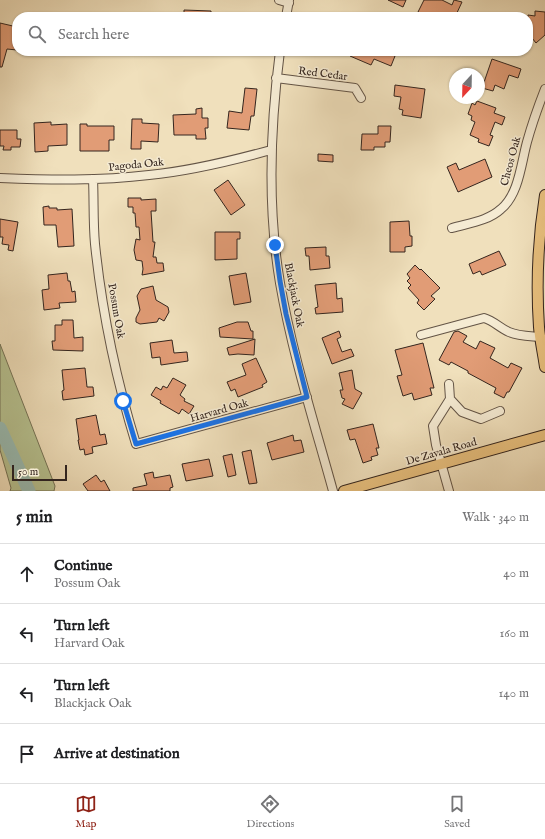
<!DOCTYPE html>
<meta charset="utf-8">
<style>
body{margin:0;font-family:"IM FELL English",serif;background:#f2f2f2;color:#202124}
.compass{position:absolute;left:449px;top:68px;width:36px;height:36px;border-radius:50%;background:#fff;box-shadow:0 1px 3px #0004;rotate:202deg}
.scale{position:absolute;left:12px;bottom:10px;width:55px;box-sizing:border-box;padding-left:4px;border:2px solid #34251e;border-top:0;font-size:11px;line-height:14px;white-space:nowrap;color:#34251e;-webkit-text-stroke:3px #f5ebd3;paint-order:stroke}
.stop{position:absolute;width:12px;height:12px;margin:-9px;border:3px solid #1a73e8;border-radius:50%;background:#fff}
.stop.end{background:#1a73e8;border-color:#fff;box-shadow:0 1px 4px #0008}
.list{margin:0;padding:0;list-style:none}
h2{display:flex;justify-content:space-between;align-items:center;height:52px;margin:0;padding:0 16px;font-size:17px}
h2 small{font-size:13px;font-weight:400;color:#757577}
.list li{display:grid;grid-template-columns:26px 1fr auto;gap:12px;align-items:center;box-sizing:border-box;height:60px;padding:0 16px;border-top:1px solid #e0e0e0}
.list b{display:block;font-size:15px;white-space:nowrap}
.list p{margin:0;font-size:13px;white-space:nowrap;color:#757577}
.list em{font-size:13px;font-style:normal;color:#757577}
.icon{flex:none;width:22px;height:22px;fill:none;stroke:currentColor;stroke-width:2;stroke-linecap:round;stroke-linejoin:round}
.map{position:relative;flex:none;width:545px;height:491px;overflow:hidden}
.search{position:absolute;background:#fff;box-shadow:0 1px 3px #0004;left:12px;right:12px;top:12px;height:44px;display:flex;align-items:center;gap:10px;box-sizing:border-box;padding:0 14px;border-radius:16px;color:#757577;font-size:15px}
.sheet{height:292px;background:#fff}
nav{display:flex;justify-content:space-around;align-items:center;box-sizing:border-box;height:56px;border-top:1px solid #e0e0e0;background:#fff;font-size:11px;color:#757577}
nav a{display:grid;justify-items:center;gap:2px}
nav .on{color:#8f2418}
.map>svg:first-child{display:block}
.green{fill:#b7c392;stroke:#767458}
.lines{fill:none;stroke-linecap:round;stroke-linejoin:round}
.river{stroke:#9abdb4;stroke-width:13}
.building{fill:#e19c76;stroke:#34251e}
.minor-casing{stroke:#635446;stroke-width:10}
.major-casing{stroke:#34251e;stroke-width:12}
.minor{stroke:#f5ebd3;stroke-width:8}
.major{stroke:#e8c07e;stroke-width:10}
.route{stroke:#1a73e8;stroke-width:5}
.labels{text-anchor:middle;stroke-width:3;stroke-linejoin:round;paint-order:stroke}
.street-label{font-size:11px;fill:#34251e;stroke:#f5ebd3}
</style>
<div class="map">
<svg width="545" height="491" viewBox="0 0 545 491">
<rect width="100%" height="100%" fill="#f0e0bc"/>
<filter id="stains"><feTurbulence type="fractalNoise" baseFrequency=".005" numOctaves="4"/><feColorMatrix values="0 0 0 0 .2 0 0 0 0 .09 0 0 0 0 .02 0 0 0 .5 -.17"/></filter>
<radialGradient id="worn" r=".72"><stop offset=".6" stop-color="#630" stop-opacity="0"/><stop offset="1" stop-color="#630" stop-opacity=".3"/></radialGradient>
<!-- green -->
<path class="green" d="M0,344L55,486L54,491H10L11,488L0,450Z"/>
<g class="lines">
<!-- river -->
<path class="river" d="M0,428L29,491"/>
</g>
<!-- building -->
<path class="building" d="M388,0H406L403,7Z
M424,0H442L452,5L454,0L462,2L455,17H430L418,12Z
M184,10L211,11V17H184Z
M535,11L545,12V35L536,43L532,38H528V15L535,16Z
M0,23L17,27V50L7,49L2,67H0Z
M352,51H382L395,56L391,66L374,59L371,65L350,56Z
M492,59L521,69L518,78L509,75L504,89L495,85L493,91L482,88Z
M395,85L425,89L421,118L402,115L403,110L399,109L401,97L394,96Z
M245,88L257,89L254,116H251L249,130L227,128L229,111L242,113Z
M477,101L496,108L494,113L505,117L502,125L495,122L490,135L493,136L489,146L478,142L479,139L470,135L475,122L471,120L472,116L468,114L472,103L475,105Z
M202,108V118H208V128H205L206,139H196V135H174L173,115L196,114V109Z
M132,119H142V123L159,124L158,142L141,141V149H131Z
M51,122V125L67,124V145L48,146V151L35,152L34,123Z
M80,124H87V126H114V140H109V151H80Z
M378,126H391L390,142H385V147H374V150H361L362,134H378Z
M0,130H17V139H21L20,147H11V150H3L4,146H0Z
M318,154L333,155V162L318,161Z
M485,159L492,177L458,192L447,167L456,163L459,170Z
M228,180L245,205L231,215L214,190Z
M128,198H141V200L156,199V211H151L153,242H155L153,257H156L157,263H163L164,271L142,275L143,269L142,261L136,260L134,250L136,239L140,240L139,227H136L135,213H133V207H128Z
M49,206V208H57V210L72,209L74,246L58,247L56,225H44L43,207Z
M0,219L18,222L13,251L8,250L9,245L2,244L3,237H0Z
M409,221L410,236H412V246L405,247V252H390V222Z
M215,232H240V239H237V259L215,260Z
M326,247V256H329L330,268L310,270L309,256H306L305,248Z
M499,251L506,265L482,275L480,271L473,274L469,264Z
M415,265L420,270L421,269L440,288L431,296L435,299L424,310L417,303L419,300L408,288L411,285L407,281L410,278L407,274Z
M67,273L68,281H70L72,292L75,291L76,302L59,303L60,308L44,310L42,290L49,289L48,275Z
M246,273L251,302L234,305L229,276Z
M336,283L337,299L342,298L343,312L316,314L315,308L318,307L315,285Z
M153,286L156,300L168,307L169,312L164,321L159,318L157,322L140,324L136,322V318L140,310L137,296L141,289Z
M62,320H73L74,338L83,337V351L53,350L52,341H55V325H62Z
M237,322H248L251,331H253V339L220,337L219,328Z
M339,331L341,337L337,339L342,352L351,349L354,356L332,364L322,338Z
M458,331L467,336L463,342L476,349L480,341L495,348L490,358L508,368L511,363L522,368L509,392H507L504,398L494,393L496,388L468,373V371L451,362L449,365L439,360L454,332Z
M255,339L254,355L238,354L229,355L227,348Z
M172,340L174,353L187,352L188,361L161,365L160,357L152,358L150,343Z
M423,343L434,388H430L432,395L414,400L412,393L403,396L397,376L402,375L395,350Z
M256,358L267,382L262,385L263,387L238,397L235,389L231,391L227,382L246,375L242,364Z
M85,368L87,387H93L94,396L63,400L62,391L64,390L62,370Z
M352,370L355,389L362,393L353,409L342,404L345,399L342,398L340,390H343L339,373Z
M173,378L186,385L180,395L185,399L184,401L194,406L189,414L182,409L179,414L160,403L161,401L151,395L156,387L161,390L163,386L167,388Z
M96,415L100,435L105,434L107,444L92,447L93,453L85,455L84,449L80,450L78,440H79L76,419Z
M373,424L379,448H376L378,455L371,457L372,460L363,463L355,439L350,440L347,430Z
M293,435L294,441L301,440L304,452L272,460L267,443Z
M251,450L257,483L249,484L242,452Z
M232,454L236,475L228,477L223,456Z
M209,459L213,476L186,481L182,464Z
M153,472L154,478L170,475L173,487L170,488V491H133V488L147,485L144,474Z
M96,475L101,482L104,480L110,491H88L83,484Z"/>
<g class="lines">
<defs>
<path id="minor" d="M279,0L289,3
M286,17L289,0
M280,51C270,128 267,206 280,283C292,353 314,422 333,491
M276,78L355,88L361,98
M0,178C50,180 99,181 149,175C190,171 231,161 271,150
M93,179C94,201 93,222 95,244C102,312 116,379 136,444L307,397
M452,228C469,223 488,221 501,209C519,194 521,164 527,142C532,124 538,107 545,89
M421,335L484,318C494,321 500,328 509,332C518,336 530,336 540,337
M450,399L462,412L481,419L500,411
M449,491L436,445L433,426L450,399L449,384"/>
<path id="major" d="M545,195C538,239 536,283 539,327C540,340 543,353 545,367
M344,491L545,435"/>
</defs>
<!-- minor casing -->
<use href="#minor" class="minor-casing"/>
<!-- major casing -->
<use href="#major" class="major-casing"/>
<!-- minor -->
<use href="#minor" class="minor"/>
<!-- major -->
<use href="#major" class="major"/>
</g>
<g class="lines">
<!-- route -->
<path class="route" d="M123,401L136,444L307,397L286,314L280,281L275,245"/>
</g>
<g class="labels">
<!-- street labels -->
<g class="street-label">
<text transform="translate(323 73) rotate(7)" y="4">Red Cedar</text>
<text transform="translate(510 161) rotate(-75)" y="4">Cheos Oak</text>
<text transform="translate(136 164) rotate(-6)" y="4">Pagoda Oak</text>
<text transform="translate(295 295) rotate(79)" y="4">Blackjack Oak</text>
<text transform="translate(117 311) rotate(80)" y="4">Possum Oak</text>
<text transform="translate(219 410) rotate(-16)" y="4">Harvard Oak</text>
<text transform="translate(441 451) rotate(-16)" y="4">De Zavala Road</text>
</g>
</g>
<rect width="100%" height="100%" filter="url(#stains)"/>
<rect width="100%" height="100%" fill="url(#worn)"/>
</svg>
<svg class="compass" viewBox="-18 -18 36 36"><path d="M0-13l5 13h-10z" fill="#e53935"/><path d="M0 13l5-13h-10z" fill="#757577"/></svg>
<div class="scale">50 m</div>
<div class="stop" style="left:123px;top:401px"></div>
<div class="stop end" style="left:275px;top:245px"></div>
<div class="search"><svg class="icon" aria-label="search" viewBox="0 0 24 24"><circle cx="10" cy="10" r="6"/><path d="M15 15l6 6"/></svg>Search here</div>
</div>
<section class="sheet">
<h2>5 min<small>Walk · 340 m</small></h2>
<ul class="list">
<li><svg class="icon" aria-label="ahead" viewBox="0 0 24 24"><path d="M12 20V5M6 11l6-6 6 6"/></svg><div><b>Continue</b><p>Possum Oak</p></div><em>40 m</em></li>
<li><svg class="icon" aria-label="left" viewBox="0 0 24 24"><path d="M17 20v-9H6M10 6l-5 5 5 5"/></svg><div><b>Turn left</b><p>Harvard Oak</p></div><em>160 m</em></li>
<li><svg class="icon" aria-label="left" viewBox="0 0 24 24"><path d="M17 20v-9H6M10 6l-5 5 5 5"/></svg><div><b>Turn left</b><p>Blackjack Oak</p></div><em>140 m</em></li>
<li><svg class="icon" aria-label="arrive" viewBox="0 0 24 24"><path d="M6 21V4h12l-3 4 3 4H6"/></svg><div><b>Arrive at destination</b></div></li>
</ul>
</section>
<nav>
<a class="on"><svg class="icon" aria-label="map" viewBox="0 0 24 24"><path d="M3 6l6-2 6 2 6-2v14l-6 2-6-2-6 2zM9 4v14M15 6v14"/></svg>Map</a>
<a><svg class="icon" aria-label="directions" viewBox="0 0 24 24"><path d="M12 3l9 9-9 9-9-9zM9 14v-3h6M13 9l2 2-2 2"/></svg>Directions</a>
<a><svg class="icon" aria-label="saved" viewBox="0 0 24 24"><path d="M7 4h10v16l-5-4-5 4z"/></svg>Saved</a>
</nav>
